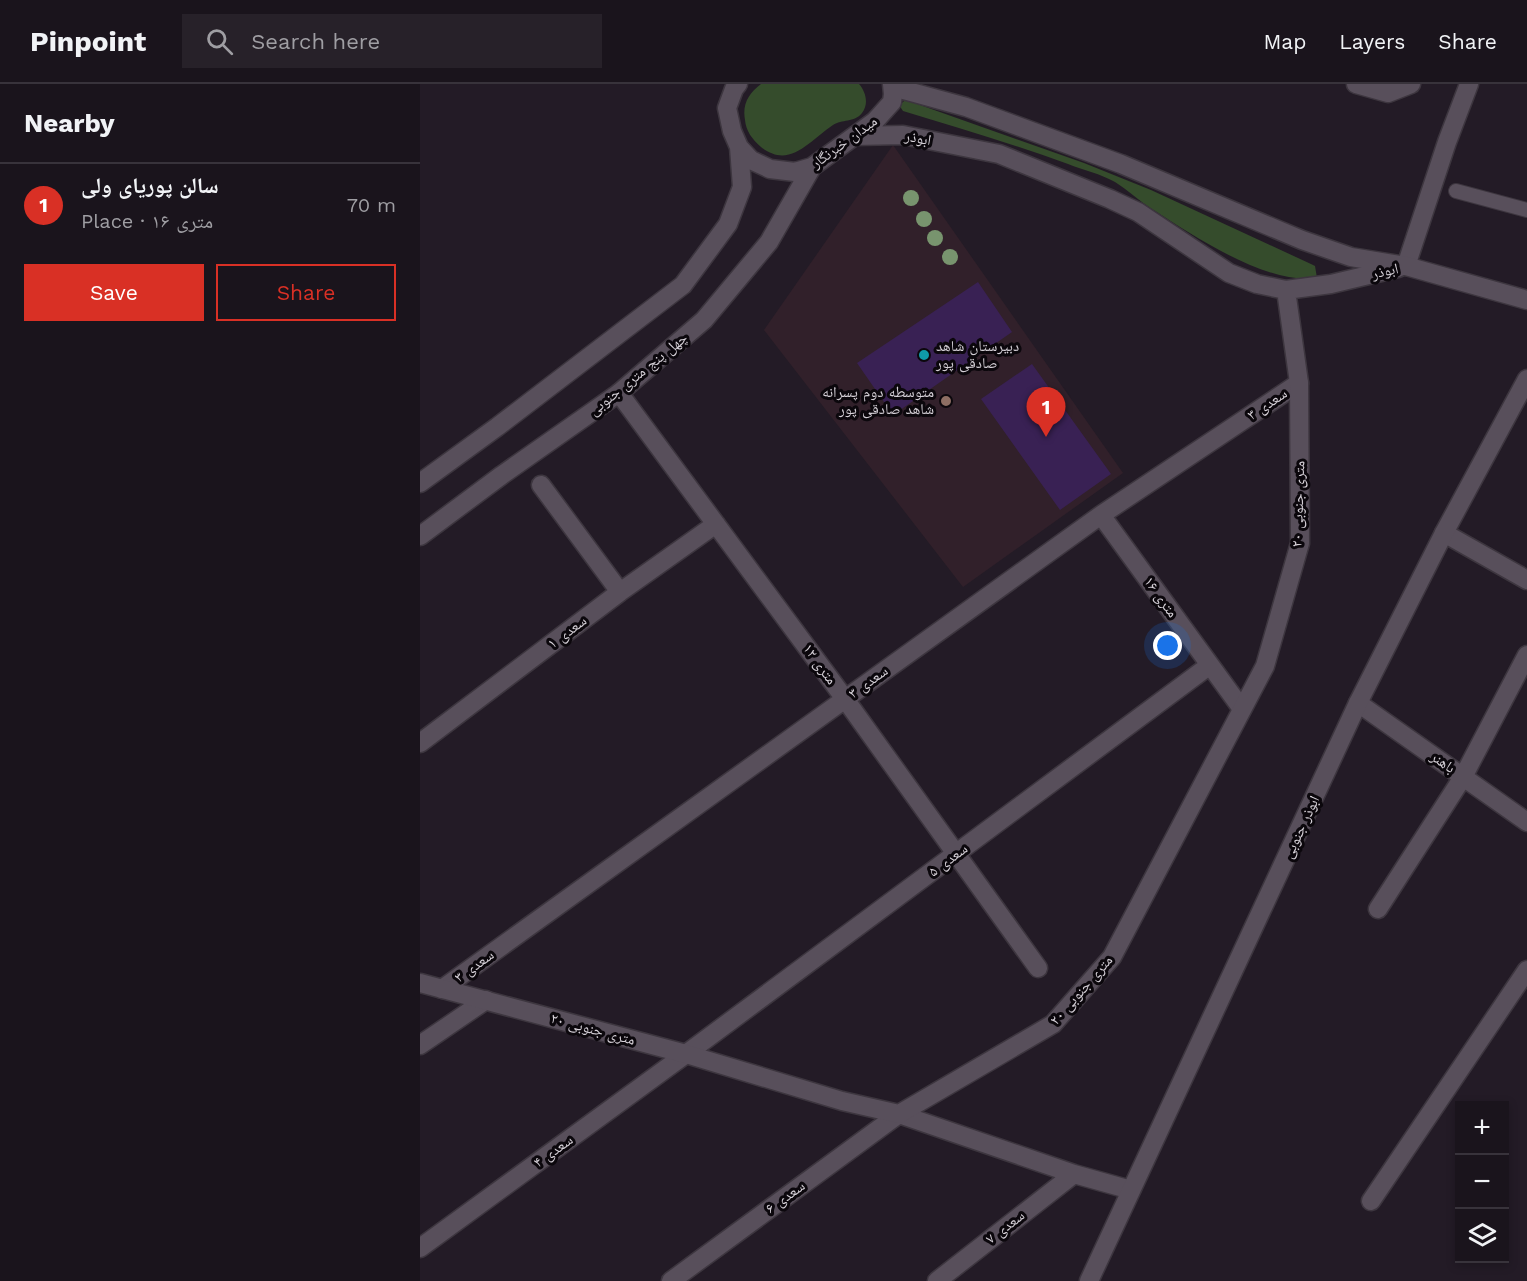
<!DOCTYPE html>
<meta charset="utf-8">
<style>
body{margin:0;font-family:"Work Sans","Noto Naskh Arabic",sans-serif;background:#272129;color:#f1f3f6}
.controls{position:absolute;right:18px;bottom:18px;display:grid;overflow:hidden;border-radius:0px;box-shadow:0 3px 9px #0003}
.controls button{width:54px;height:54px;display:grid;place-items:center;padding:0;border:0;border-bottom:2px solid #38333b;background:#1a141c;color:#f1f3f6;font:30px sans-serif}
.you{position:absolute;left:748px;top:562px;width:21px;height:21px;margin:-15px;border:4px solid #fff;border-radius:50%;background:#1a73e8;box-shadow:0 0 0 9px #1a73e833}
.badge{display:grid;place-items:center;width:39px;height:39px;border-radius:50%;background:#d93025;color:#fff;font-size:20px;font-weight:700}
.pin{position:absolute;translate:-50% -50px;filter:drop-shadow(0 2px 3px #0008)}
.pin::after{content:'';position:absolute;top:32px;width:21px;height:18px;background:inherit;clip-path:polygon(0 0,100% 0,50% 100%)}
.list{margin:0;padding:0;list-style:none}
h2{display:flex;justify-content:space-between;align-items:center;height:78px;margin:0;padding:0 24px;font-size:26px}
h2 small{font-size:20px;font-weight:400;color:#9f9ea3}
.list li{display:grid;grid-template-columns:39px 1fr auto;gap:18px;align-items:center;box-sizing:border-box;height:84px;padding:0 24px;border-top:2px solid #38333b}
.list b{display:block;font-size:22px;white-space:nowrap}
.list p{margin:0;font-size:20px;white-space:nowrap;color:#9f9ea3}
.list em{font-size:20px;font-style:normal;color:#9f9ea3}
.actions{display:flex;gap:12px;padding:18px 24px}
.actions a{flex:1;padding:14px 0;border:2px solid #d93025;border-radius:0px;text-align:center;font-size:21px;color:#d93025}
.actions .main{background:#d93025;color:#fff}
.icon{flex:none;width:33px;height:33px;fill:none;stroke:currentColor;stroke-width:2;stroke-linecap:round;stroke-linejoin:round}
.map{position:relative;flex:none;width:1107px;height:1197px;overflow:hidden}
header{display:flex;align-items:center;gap:36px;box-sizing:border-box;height:84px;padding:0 30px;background:#1a141c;border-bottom:2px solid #38333b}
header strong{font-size:28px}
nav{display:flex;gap:33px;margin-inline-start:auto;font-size:21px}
.search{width:420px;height:54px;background:#272129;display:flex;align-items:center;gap:15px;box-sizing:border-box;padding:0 21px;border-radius:0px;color:#9f9ea3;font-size:22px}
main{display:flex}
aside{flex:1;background:#1a141c}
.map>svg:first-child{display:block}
.education{fill:#31202a}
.green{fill:#354c2c}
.building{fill:#392154}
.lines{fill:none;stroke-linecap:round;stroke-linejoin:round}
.lane-casing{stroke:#3d363f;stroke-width:16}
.street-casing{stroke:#3d363f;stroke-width:21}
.secondary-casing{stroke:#3d363f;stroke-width:21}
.lane{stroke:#584f5b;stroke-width:14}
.street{stroke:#584f5b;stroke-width:18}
.secondary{stroke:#584f5b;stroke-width:18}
.tree{fill:#78946e}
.culture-dot{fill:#0f9aa8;stroke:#0b070c;stroke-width:2}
.education-dot{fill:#8d6e63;stroke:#0b070c;stroke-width:2}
.labels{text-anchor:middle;stroke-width:6;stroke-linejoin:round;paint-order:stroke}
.street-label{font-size:15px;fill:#d5d0d7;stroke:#0b070c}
.poi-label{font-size:15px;fill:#d5d0d7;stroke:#0b070c;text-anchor:start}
</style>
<header>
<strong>Pinpoint</strong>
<div class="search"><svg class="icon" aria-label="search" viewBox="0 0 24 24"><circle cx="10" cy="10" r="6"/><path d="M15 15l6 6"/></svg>Search here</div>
<nav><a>Map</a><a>Layers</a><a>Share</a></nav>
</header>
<main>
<aside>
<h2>Nearby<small></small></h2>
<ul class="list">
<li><span class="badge">1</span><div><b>سالن پوریای ولی</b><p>Place · ۱۶ متری</p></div><em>70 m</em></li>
</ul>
<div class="actions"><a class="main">Save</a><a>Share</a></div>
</aside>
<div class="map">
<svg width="1107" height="1197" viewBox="0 0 1107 1197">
<rect width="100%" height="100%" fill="#231b26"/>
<!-- education -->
<path class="education" d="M473,61L703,389L543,503L344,246Z"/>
<!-- green -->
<path class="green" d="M341,0H439C446,8 449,20 442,29C434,39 422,35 413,41C390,56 370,86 341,63C332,55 326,47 325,36C322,20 329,9 341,0Z
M486,16L664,79L731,106L891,180L895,182L897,194C846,201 774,152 732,125C719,117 708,106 695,98C681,90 663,86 648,80C594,60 538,44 483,27L481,24C481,20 482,18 486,16Z"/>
<!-- building -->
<path class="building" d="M558,198L592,248L473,331L437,279Z
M612,280L691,390L640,426L561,315Z"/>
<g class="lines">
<defs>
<path id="lane" d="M1036,107L1107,126"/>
<path id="street" d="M936,0L968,9L991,0
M986,182L1027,58L1049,0
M199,309L425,615L618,884
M121,401L200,508
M681,431L822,625
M1024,449L1107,496
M938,619L1107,738
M0,659L200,508L296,440
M958,825L1043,693L1107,571
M22,905L681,431L879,299
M0,961L66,916
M951,1117L1107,886
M0,1164L266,970L790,581
M251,1197L479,1030L654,1090L711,1106
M517,1197L654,1090"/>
<path id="secondary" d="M318,0L314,5L307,24L312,47L319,63L331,76L350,85L375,88L392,83L455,37L472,18L473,10L472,0
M473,3L546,23L701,80L882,156L931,173L986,182L1107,216
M435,52L483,51L579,70L690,115L718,128L809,189L837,200L866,206L911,200L978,184
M0,399L77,343L263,201L308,140L322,103L319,63
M0,452L82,391L199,309L284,236L349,158L392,83
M0,899L266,970L422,1017L479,1030L633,940L692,873L845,582L880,459L879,299L866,206
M669,1197L938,619L1024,449L1107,295"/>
</defs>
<!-- lane casing -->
<use href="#lane" class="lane-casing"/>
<!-- street casing -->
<use href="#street" class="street-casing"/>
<!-- secondary casing -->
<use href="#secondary" class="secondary-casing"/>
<!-- lane -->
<use href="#lane" class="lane"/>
<!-- street -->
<use href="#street" class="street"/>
<!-- secondary -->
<use href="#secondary" class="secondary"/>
</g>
<!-- trees -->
<g class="tree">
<circle cx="491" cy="114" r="8"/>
<circle cx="504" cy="135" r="8"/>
<circle cx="515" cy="154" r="8"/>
<circle cx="530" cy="173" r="8"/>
</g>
<!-- markers -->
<circle class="culture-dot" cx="504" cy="271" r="6"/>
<circle class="education-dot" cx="526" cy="317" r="6"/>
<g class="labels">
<!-- street labels -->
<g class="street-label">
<text transform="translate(498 54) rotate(10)" y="5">ابوذر</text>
<text transform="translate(424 58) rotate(-36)" y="5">میدان خبرنگار</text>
<text transform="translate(965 187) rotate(-13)" y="5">ابوذر</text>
<text transform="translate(218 290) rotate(-39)" y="5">چهل پنج متری جنوبی</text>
<text transform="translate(847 320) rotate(-34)" y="5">سعدی ۳</text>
<text transform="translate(878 420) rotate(-88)" y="5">۲۰ متری جنوبی</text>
<text transform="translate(741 513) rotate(54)" y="5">۱۶ متری</text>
<text transform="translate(147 548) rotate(-37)" y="5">سعدی ۱</text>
<text transform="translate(400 580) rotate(54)" y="5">۱۲ متری</text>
<text transform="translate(448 598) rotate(-36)" y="5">سعدی ۳</text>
<text transform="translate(1023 678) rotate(35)" y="5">باهنر</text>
<text transform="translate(881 743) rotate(-65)" y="5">ابوذر جنوبی</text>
<text transform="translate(528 776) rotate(-37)" y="5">سعدی ۵</text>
<text transform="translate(54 882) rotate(-36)" y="5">سعدی ۳</text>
<text transform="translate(661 906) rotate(-49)" y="5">۲۰ متری جنوبی</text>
<text transform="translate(173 945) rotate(15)" y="5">۲۰ متری جنوبی</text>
<text transform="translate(133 1067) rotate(-36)" y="5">سعدی ۴</text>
<text transform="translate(365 1113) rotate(-36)" y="5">سعدی ۶</text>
<text transform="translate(585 1143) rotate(-38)" y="5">سعدی ۷</text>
</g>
<!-- poi labels -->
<g class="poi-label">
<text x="516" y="267">دبیرستان شاهد<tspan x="516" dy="17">صادقی پور</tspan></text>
<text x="514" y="313" text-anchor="end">متوسطه دوم پسرانه<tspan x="514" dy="17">شاهد صادقی پور</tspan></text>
</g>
</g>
</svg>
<div class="controls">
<button>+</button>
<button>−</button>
<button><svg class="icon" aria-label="layers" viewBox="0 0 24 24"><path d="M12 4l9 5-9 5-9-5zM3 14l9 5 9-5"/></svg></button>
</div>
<div class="you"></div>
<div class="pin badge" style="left:626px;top:353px">1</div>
</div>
</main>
